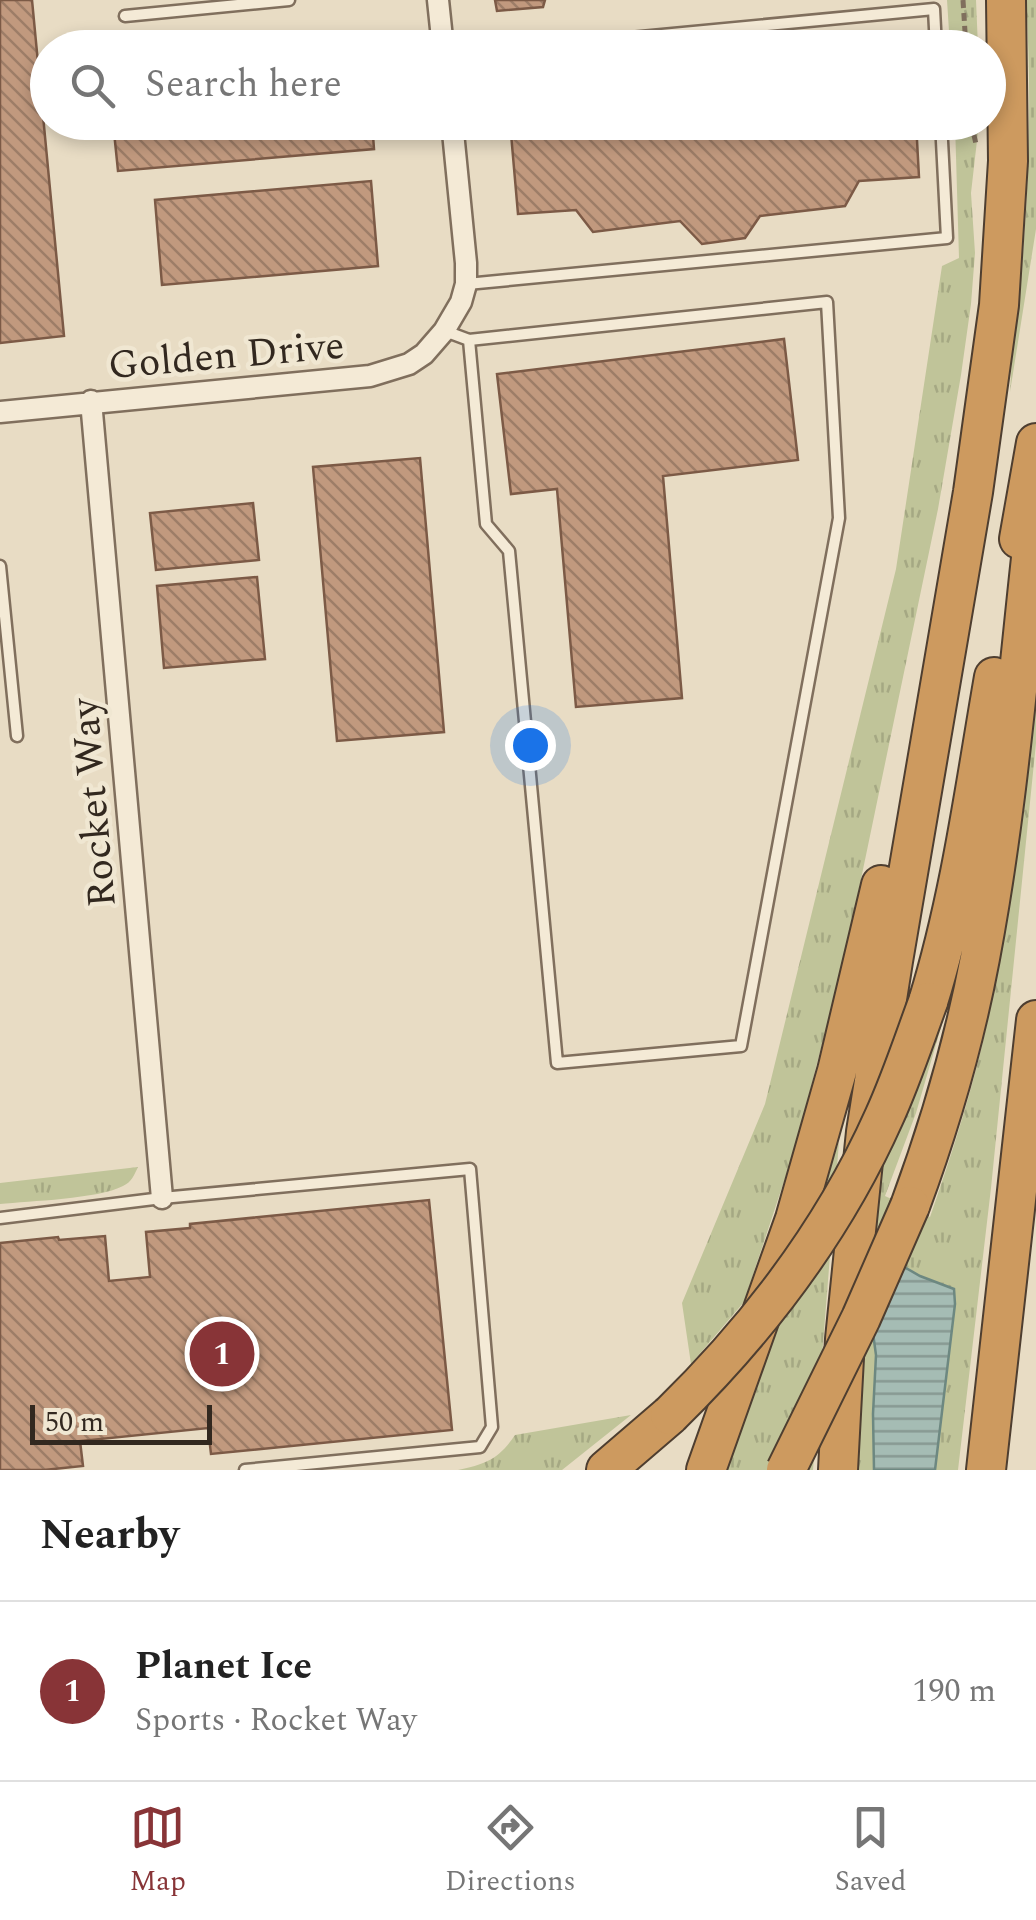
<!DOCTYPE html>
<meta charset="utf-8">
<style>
body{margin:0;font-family:Spectral,serif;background:#f2f2f2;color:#222}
.scale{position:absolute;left:30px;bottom:25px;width:182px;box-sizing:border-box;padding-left:10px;border:5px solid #32281f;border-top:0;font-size:28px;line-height:35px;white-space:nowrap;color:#32281f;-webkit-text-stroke:8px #f0e7d2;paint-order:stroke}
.you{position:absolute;left:530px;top:745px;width:35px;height:35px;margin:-25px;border:8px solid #fff;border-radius:50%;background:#1a73e8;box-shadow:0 0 0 15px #1a73e833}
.badge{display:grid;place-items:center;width:65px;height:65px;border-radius:50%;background:#883437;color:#fff;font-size:32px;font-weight:700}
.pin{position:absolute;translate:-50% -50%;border:5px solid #fff;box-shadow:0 2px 10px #0006}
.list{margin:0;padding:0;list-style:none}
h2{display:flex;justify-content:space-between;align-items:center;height:130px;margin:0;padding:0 40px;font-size:42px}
h2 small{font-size:32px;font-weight:400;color:#767676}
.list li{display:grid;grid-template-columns:65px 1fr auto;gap:30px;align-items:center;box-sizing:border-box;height:180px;padding:0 40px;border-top:2px solid #e0e0e0}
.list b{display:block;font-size:38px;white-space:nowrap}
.list p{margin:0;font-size:32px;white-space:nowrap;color:#767676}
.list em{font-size:32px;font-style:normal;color:#767676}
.icon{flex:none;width:55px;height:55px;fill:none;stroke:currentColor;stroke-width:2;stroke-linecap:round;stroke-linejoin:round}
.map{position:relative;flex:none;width:1036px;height:1470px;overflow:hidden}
.search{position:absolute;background:#fff;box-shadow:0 5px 15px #0003;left:30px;right:30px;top:30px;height:110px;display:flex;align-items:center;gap:25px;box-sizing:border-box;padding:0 35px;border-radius:55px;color:#767676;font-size:38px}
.sheet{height:310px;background:#fff}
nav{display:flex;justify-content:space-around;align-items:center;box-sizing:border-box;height:140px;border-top:2px solid #e0e0e0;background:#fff;font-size:28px;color:#767676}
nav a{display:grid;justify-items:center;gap:5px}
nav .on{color:#883437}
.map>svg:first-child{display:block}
.grass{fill:url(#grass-tufts)}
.water{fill:url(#water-rules);stroke:#6d8881;stroke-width:2.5}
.building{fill:url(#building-back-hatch);stroke:#7c5a46;stroke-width:2.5}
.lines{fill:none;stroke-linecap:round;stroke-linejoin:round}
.lane-casing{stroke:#806f5d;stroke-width:15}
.street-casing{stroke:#806f5d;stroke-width:25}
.highway-casing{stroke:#4e3e30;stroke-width:42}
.path{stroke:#806f5d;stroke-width:5;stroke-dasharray:8 5;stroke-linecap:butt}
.lane{stroke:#f4ead6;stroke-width:10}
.street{stroke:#f4ead6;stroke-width:20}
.highway{stroke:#cd9a5f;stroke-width:38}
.highway-bridge-casing{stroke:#4e3e30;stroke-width:42;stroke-linecap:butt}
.highway-bridge{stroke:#cd9a5f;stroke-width:38}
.labels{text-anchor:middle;stroke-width:9;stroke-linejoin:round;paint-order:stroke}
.street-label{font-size:40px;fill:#32281f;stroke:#f0e7d2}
</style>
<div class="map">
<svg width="1036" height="1470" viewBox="0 0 1036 1470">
<defs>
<pattern id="grass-tufts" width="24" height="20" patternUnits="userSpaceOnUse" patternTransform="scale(2.5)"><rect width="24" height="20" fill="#c0c499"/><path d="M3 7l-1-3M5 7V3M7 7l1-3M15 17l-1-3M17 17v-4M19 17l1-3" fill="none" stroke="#a5a883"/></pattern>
<pattern id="water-rules" width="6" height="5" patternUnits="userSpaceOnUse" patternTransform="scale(2.5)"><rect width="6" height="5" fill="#a5bcb4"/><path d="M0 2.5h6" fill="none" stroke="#879992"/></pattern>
<pattern id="building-back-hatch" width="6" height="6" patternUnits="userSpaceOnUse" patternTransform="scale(2.5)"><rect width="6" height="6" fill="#c1997e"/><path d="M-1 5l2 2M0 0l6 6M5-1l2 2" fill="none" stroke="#9d7d67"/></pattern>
</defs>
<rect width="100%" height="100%" fill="#e8dcc4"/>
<!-- grass -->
<path class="grass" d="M947,0H976L978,47H950Z
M1026,0H1036V229L1010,392C1012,341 1021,290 1024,239C1030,160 1031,79 1026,0Z
M955,123H979L971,193L975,253L971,304L961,375L938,509L845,956L795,1148L744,1302L691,1364L682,1303L765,1104L896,569L942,266L959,258Z
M1036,687V743L991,1188L958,1470H935L955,1304L954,1289L920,1276L899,1264L870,1311L876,1355L873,1414L874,1470H856L858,1402L874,1214L906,992L946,1010L916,1113L885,1196L930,1217C954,1148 977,1076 991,1004C1011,899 1022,793 1036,687Z
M839,1142L813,1470H721Z
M138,1167C134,1175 132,1182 123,1186C98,1199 30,1201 0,1204V1183Z
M631,1415L562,1470H458C486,1464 499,1459 515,1435Z"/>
<!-- water -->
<path class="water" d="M899,1264L920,1276L954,1289L955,1304L935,1470H874L873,1414L876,1355L870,1311Z"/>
<!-- building -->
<path class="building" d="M0,0H32L64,336L0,343Z
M495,0H545L543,7L497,11Z
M364,38L365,48H257Z
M113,122H372L374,149L118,171Z
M510,122H916L919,177L859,181L845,206L760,216L745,238L702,244L680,221L593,232L576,210L518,214Z
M371,181L378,266L162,285L155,200Z
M784,339L798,460L663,476L682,698L576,707L557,489L511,494L497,374Z
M420,458L444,732L337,741L313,467Z
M253,503L259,560L156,570L150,513Z
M257,577L265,659L164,668L157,586Z
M429,1200L452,1430L211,1454L208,1428L80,1441L83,1466L44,1470H0V1243L58,1237L59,1240L105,1236L109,1281L150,1277L146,1232L190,1228V1224Z"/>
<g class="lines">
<defs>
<path id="lane" d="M125,16L289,0
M525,48L934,9L936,48
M467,284L947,238L941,122
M445,331L469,340L827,302L839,518L741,1046L557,1063L509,551L486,524L469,340
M0,566L17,736
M0,1218L162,1198L470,1169L492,1427L480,1447L245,1470"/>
<path id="street" d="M438,0L443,48
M91,401L162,1198
M0,412L370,376L409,364L424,354L444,331L461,302L466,284V263L452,122"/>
<path id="highway" d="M1019,539L1036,443
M928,1002C961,895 975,786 994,677
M910,1206C940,1125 964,1043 980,958C1008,811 1019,661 1036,513
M606,1470L670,1415
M706,1470L795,1219L837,1071L881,885
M838,1470L845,1339L866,1132L893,961L973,492L999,305L1008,161L1006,0
M986,1470L1036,1020"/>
</defs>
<!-- lane casing -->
<use href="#lane" class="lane-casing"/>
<!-- street casing -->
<use href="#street" class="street-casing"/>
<!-- highway casing -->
<use href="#highway" class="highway-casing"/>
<!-- path -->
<path class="path" d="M963,0L966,48
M971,122L976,144"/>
<!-- lane -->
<use href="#lane" class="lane"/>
<!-- street -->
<use href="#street" class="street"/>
<!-- highway -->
<use href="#highway" class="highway"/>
<defs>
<path id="highway-bridge" d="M670,1415C758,1329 834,1229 884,1117C901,1080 914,1040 928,1002
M786,1470L861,1318L910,1206"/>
</defs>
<!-- highway-bridge casing -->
<use href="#highway-bridge" class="highway-bridge-casing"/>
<!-- highway-bridge -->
<use href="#highway-bridge" class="highway-bridge"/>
</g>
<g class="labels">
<!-- street labels -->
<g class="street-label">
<text transform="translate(226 354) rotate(-5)" y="14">Golden Drive</text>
<text transform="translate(92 803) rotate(-95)" y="14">Rocket Way</text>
</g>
</g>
</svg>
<div class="scale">50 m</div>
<div class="you"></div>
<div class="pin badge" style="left:222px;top:1354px">1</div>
<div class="search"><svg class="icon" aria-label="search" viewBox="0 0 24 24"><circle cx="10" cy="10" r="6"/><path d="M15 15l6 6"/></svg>Search here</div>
</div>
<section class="sheet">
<h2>Nearby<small></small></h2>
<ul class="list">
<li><span class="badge">1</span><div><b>Planet Ice</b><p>Sports · Rocket Way</p></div><em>190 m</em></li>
</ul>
</section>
<nav>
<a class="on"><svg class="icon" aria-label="map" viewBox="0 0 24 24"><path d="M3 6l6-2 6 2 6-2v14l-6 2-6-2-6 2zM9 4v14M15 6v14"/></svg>Map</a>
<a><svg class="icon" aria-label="directions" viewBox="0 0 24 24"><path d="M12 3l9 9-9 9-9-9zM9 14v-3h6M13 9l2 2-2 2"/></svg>Directions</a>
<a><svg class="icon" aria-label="saved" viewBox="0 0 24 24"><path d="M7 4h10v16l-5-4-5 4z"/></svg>Saved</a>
</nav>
